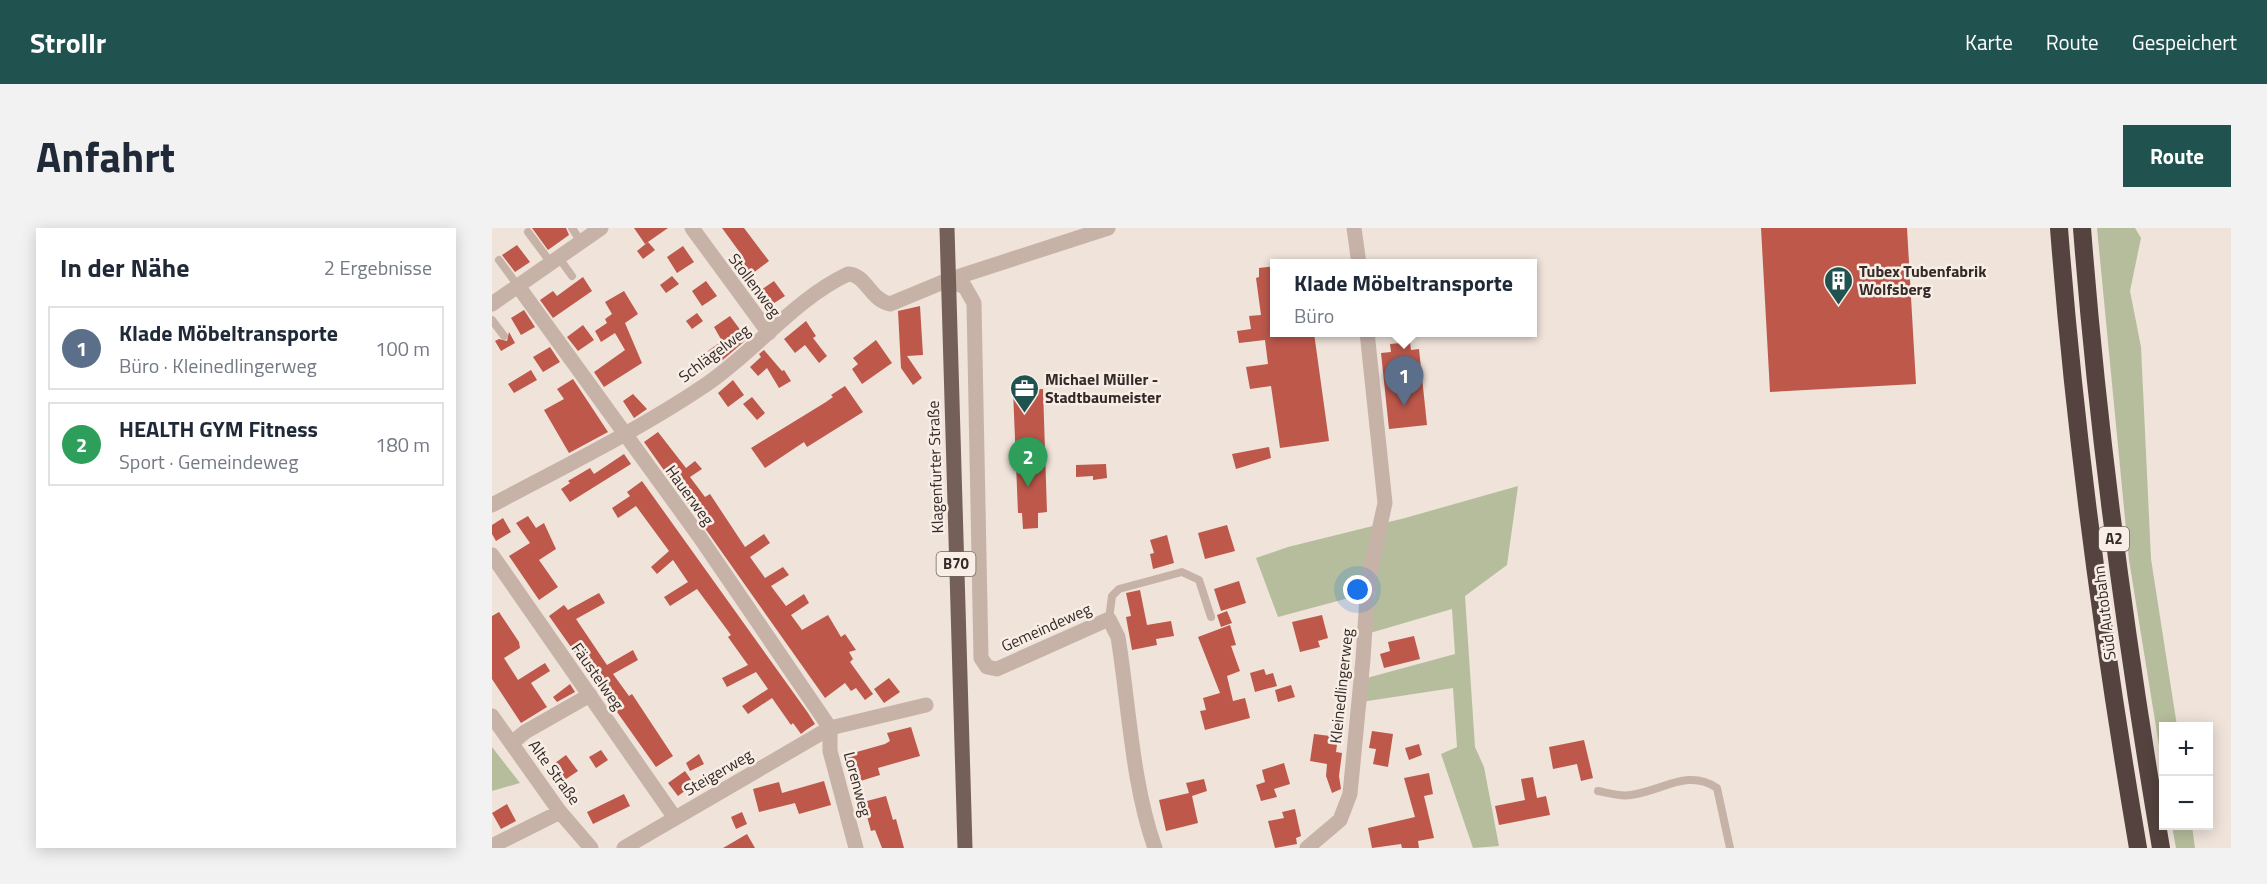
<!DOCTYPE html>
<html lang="de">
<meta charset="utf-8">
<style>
body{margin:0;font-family:"Titillium Web",sans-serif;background:#f2f2f3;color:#1f2937}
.controls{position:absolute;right:18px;bottom:18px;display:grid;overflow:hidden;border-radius:0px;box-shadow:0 3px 15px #0003}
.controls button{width:54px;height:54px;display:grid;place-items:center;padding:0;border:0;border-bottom:2px solid #e0e1e3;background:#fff;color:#1f2937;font:30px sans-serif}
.you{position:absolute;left:866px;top:362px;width:21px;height:21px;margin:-15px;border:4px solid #fff;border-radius:50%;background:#1a73e8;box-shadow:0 0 0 9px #1a73e833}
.badge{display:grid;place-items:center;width:39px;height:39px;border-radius:50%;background:#20524f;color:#fff;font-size:20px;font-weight:700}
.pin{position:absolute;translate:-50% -50px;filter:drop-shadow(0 2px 3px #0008)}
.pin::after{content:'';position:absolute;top:32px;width:21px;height:18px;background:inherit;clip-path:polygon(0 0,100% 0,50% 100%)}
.popup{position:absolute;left:778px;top:31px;width:267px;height:78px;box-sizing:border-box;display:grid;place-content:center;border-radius:0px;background:#fff;filter:drop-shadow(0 2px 4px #0005);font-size:20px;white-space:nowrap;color:#747a83}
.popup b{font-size:22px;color:#1f2937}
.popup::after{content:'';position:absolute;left:50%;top:100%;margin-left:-12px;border:12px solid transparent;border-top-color:#fff}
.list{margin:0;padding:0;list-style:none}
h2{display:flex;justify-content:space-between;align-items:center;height:78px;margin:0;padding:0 24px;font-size:26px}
h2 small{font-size:20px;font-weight:400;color:#747a83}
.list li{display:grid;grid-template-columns:39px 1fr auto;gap:18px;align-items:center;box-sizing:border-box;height:84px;margin:0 12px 12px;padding:0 12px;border:2px solid #e0e1e3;border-radius:0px}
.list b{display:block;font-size:22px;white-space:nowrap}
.list p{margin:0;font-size:20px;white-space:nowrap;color:#747a83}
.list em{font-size:20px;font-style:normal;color:#747a83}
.map{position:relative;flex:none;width:1739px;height:620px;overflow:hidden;border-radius:0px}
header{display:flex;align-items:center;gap:36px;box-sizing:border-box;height:84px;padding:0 30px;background:#20524f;color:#fff}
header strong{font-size:28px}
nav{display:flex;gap:33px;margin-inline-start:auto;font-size:21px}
.intro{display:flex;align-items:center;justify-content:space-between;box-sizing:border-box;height:144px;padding:0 36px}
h1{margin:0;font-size:42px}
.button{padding:15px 27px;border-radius:0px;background:#20524f;color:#fff;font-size:21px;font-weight:700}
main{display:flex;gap:36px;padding:0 36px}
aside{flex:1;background:#fff;border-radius:0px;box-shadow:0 3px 15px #0003}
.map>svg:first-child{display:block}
.green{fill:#b6bd9c}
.building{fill:#bd584b}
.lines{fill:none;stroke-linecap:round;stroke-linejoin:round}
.service{stroke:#c7b2a7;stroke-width:8}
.minor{stroke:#c7b2a7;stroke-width:15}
.primary{stroke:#755f59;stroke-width:15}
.motorway{stroke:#54433f;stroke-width:18}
.labels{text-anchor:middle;stroke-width:5;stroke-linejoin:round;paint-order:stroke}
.shield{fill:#f8eee6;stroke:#6f6560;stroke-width:1.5}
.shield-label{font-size:15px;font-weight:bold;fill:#342a27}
.poi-label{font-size:16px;font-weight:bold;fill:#342a27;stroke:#f8eee6;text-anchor:start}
.street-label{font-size:16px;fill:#342a27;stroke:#f8eee6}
</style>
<header>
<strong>Strollr</strong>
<nav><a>Karte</a><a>Route</a><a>Gespeichert</a></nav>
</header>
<div class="intro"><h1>Anfahrt</h1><a class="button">Route</a></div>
<main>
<aside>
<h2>In der Nähe<small>2 Ergebnisse</small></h2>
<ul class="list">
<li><span class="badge" style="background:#5c6f8a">1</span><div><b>Klade Möbeltransporte</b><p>Büro · Kleinedlingerweg</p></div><em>100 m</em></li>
<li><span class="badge" style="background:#2e9e5b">2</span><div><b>HEALTH GYM Fitness</b><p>Sport · Gemeindeweg</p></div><em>180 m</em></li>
</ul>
</aside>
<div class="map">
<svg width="1739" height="620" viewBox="0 0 1739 620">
<rect width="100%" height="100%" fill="#efe3da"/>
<!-- green -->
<path class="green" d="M1605,0H1643L1649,10L1638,63L1649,119L1659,331L1685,498L1672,499L1671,542L1637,332Z
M1026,258L1015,337L973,368L983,519L992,539L1007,618L981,620L949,526L965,519L961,460L869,474L871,451L963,426L960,381L878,405L883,363L786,389L764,330L796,319L913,290Z
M0,519L28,555L0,563Z
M1680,598H1700L1703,620H1684Z"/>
<!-- building -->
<path class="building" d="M40,0H74L77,7L56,22Z
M142,0H176L153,16Z
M230,0H252L277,33L253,51L239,33L249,26Z
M1269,0H1415L1424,156L1278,164Z
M156,14L163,22L151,31L145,23Z
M25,17L38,34L23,44L10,27Z
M191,18L202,34L185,45L175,29Z
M783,38V105H822L837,213L788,220L779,158L758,161L754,139L776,136L773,112L747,115L745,103L759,101L757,88L769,87L764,50L767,49V40Z
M180,48L187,56L174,65L168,57Z
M91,49L100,63L61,90L48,72L61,63L65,68Z
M214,53L225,68L210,78L200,63Z
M282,53L293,68L273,81L263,66Z
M132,63L146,86L133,95L150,135L112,159L102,144L133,122L123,105L109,114L103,103L115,95L113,91L120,86L113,74Z
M428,78L431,127L415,128L430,150L421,157L409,140L406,83Z
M32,82L43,99L29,107L19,90Z
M205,85L211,93L200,101L194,93Z
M238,88L255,111L226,136L216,123L230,113L222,99Z
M314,93L324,108L321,110L335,128L327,135L313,117L303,125L292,111Z
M91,97L102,112L86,123L75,109Z
M17,104L23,115L9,123L3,113L7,111L15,113Z
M384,112L400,135L370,156L360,141L366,136L361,130Z
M918,114L919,122L927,121L935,197L897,201L889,125L899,124L898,116Z
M58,119L68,134L51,144L41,129Z
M272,122L290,143L292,142L299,153L287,160L275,140L266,148L258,139L269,129L267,126Z
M39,142L45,152L22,165L16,156Z
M81,151L116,204L77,225L52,182L72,171L65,161Z
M241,152L252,167L236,179L226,165Z
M353,158L371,184L315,219L312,214L273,240L259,220L334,174L341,169L339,167Z
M551,161L555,284L546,285V300L531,301L530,285H526L521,162Z
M141,166L155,181L142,190L131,173Z
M260,169L273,185L265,192L251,176Z
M166,204L194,240L203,233L210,241L198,249L213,269L218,266L253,319L272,306L278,315L258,329L273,350L291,339L297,347L279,358L294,378L312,366L317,375L299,387L310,402L336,387L349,409L353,406L364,422L357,424L361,431L358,434L381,466L373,472L364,460L359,463L353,455L333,470L152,214Z
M777,219L779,230L744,241L740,226Z
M132,226L139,236L78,274L69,261L78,255L76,253L98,240L102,246Z
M614,236L615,250L601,252V248L584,249V237Z
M150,253L316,485L323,496L314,502L309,506L301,495L299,497L280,470L256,486L250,478L276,461L264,444L235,459L230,450L256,437L236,409L239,407L205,361L178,378L172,369L196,354L181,332L165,346L159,339L177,323L144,278L126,290L120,280L138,268L135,264Z
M36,288L44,300L52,295L64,321L47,332L66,359L47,372L17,328L38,315L24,295Z
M11,290L19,304L4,313L0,306V297Z
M735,297L743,323L713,331L706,305Z
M675,307L682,335L661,341L658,326L662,325L658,312Z
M747,353L754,375L729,383L722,361Z
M648,362L655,397L679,393L682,408L664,411L665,417L640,422L634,389L639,388L634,365Z
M107,365L113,375L84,391L115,437L141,422L146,432L121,446L137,468L140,466L181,528L164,539L57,388L72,377L76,382Z
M735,383L740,395L729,399L725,387Z
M7,384L27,414L28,420L12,430L26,452L53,435L58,443L39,455L55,479L29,495L0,451V388Z
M830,387L836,410L826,413L828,419L808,424L800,394Z
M738,397L744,417L739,418L748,443L735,448L741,473L753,470L758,490L713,502L708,483L714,482L711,470L728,465L706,409Z
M922,408L928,431L892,440L888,426L898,423L896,414Z
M772,441L774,447L781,445L785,458L763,464L758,445Z
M397,450L408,464L392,475L382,461Z
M78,456L83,464L65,474L61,469Z
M799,457L803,469L786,474L783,462Z
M419,499L428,528L386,540L388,547L362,555L354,527L393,516L398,513L395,505Z
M880,503L901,506L896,539L881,536L884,521L877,520Z
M822,506L846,509L844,524L850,525L847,548L849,561L840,565L834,548L835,536L818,533Z
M1092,512L1101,550L1089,553L1085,536L1061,541L1057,519Z
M927,516L930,527L917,532L913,520Z
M109,522L116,532L104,540L97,529Z
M207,526L212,536L198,543L194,535Z
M74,527L86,543L71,553L59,538Z
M792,535L798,556L782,561L785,569L769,573L764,557L773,554L770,542Z
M193,543L202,556L186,568L176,555Z
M937,545L941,566L932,568L942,610L926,613L927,620H910L909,616L880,620L876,600L923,589L912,550Z
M1041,549L1045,570L1054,568L1058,587L1007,597L1003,578L1033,572L1029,551Z
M712,551L715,563L700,568L706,595L674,603L667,572L697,565L694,555Z
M332,553L339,577L307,586L303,575L267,584L261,561L287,554L290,565Z
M132,566L138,578L101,596L95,584Z
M394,568L401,592L404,591L412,620H390L383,602L379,603L371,574Z
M15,576L24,593L9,601L0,585Z
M803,581L809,608L804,610L805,616L783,620L776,593L792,590L790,584Z
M250,584L255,596L244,601L239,589Z
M255,606L263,620H231Z"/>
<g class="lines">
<!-- service -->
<path class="service" d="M80,0L89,14
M36,4L59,35
M67,30L80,48
M7,32L26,58
M0,92L12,108
M617,391L620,368L627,361L690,344L707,352L719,389
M1106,563C1116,565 1128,569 1139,567C1170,563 1196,540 1225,560L1238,620"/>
<!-- minor -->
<path class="minor" d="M200,0L277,105
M862,0L867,36
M456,52L473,59L482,75L489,430L495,439L505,441L617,391L626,409C637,477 640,556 663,620
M26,58L207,308L338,500
M0,76L109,0
M0,277C71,239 145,203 212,158C262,125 301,72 356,46C375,47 377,71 398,76L456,52L616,0
M0,327L183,590
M0,488L68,584L99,620
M338,500V523L364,620
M20,515L33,504L98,467
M0,618L68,584
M132,620L338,500L434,477
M815,620L848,592L858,566L871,431L876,353L893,275L875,104"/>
<!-- primary -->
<path class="primary" d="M455,0L473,620"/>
<!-- motorway -->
<path class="motorway" d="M1567,0C1583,208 1611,414 1646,620
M1590,0C1606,208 1634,414 1669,620"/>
</g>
<!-- icons -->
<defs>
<symbol id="building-pin" viewBox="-11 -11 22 30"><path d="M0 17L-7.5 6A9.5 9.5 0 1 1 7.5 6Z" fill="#20524f" stroke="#f8eee6"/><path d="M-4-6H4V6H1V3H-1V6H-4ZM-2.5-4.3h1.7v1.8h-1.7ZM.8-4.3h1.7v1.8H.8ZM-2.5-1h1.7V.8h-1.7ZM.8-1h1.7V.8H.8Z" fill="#fff"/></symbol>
<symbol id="office-pin" viewBox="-11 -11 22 30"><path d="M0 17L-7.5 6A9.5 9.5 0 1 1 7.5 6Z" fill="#20524f" stroke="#f8eee6"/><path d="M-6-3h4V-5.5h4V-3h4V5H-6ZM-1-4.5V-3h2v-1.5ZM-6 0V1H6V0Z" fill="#fff"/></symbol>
</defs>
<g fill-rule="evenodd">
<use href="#building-pin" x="1330" y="36" width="33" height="45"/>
<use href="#office-pin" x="516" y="144" width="33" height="45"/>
</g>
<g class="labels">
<!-- shield labels -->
<g class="shield">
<rect x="1607" y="299" width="30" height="24" rx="4.5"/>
<rect x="444.5" y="324" width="39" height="24" rx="4.5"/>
</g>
<g class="shield-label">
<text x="1622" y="316">A2</text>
<text x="464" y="341">B70</text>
</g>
<!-- poi labels -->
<g class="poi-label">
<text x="1367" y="49">Tubex Tubenfabrik<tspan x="1367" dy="18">Wolfsberg</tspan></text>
<text x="553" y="157">Michael Müller -<tspan x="553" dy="18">Stadtbaumeister</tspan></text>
</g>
<!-- street labels -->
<g class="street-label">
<text transform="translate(263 57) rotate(53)" y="6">Stollenweg</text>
<text transform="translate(222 125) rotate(-37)" y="6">Schlägelweg</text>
<text transform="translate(443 239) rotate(-92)" y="6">Klagenfurter Straße</text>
<text transform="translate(198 267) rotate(54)" y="6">Hauerweg</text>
<text transform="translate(1612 385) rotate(-97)" y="6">Süd Autobahn</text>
<text transform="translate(554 399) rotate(-24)" y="6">Gemeindeweg</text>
<text transform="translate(106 448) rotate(55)" y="6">Fäustelweg</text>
<text transform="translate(849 458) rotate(-84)" y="6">Kleinedlingerweg</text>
<text transform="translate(63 544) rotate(54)" y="6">Alte Straße</text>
<text transform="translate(226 544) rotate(-30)" y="6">Steigerweg</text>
<text transform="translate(366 556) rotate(75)" y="6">Lorenweg</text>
</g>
</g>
</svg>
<div class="controls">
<button>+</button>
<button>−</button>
</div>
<div class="you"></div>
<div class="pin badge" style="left:912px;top:178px;background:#5c6f8a">1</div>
<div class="popup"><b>Klade Möbeltransporte</b>Büro</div>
<div class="pin badge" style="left:536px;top:259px;background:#2e9e5b">2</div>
</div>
</main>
